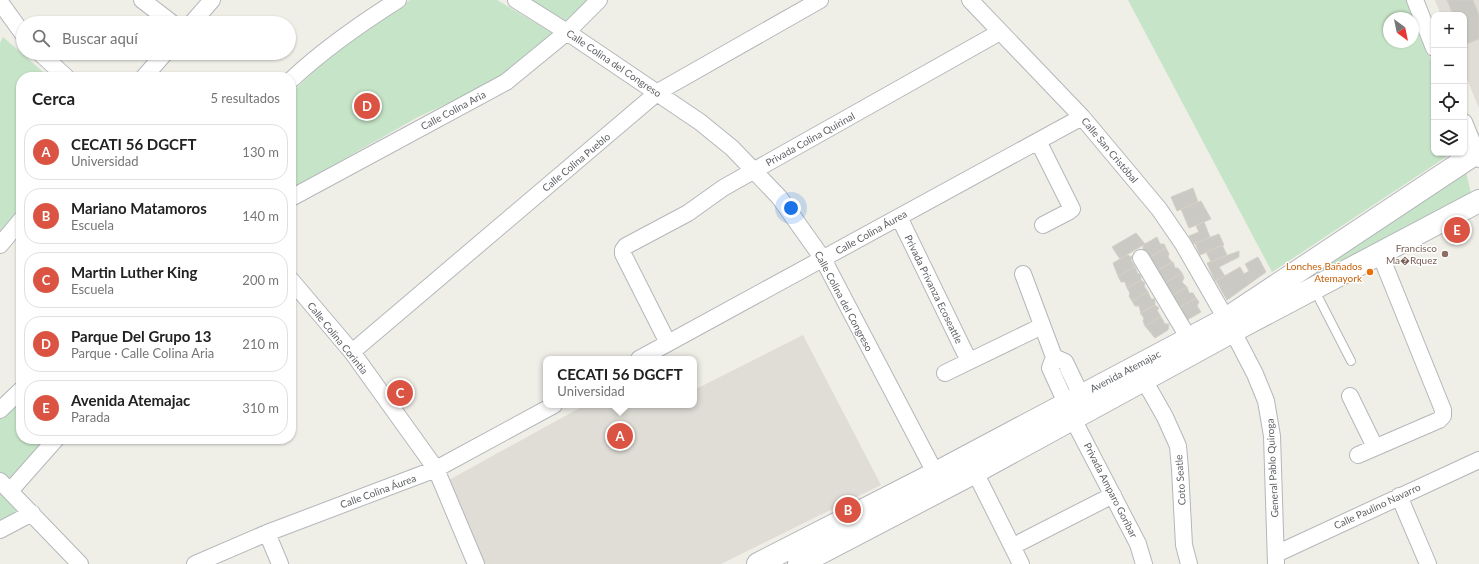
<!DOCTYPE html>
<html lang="es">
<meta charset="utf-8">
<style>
body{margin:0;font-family:Lato,sans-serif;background:#f2f2f2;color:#222}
.controls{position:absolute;right:12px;top:12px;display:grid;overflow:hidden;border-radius:8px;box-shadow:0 1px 3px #0004}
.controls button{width:36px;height:36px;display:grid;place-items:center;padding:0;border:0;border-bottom:1px solid #e0e0e0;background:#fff;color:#222;font:20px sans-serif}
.compass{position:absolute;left:1383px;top:12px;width:36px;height:36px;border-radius:50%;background:#fff;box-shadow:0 1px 3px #0004;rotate:147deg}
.you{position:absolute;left:791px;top:208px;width:14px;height:14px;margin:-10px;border:3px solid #fff;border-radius:50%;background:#1a73e8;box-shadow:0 0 0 6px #1a73e833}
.badge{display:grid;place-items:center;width:26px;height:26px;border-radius:50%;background:#da5343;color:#fff;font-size:13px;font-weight:700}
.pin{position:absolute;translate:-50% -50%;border:2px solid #fff;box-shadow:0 1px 4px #0006}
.popup{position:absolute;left:543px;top:356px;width:154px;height:52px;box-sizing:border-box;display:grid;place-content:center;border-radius:8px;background:#fff;filter:drop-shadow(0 1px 3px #0005);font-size:13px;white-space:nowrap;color:#767676}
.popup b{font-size:15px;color:#222}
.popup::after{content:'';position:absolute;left:50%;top:100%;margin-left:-8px;border:8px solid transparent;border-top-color:#fff}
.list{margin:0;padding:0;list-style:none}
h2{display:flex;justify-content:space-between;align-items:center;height:52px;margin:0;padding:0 16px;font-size:17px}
h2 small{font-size:13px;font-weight:400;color:#767676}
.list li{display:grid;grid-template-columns:26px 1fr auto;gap:12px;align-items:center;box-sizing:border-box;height:56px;margin:0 8px 8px;padding:0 8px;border:1px solid #e0e0e0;border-radius:16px}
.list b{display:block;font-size:15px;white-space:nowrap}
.list p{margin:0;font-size:13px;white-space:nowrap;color:#767676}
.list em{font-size:13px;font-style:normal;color:#767676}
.icon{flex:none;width:22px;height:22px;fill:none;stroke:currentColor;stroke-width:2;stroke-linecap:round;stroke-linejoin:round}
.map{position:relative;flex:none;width:1479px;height:564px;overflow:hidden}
.search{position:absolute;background:#fff;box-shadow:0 1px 3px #0004;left:16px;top:16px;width:280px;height:44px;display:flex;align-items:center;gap:10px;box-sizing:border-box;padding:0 14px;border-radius:22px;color:#767676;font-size:15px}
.panel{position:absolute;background:#fff;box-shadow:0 1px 3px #0004;left:16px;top:72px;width:280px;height:372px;border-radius:16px}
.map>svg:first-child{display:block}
.education{fill:#dfddd6}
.green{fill:#c6e4c7;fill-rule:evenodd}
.building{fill:#cbc9c4;stroke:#d4d0c6}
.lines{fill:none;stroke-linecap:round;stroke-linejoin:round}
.service-casing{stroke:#b4b7ba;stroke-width:10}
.minor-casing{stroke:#b4b7ba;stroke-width:18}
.secondary-casing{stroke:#b3b6ba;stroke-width:24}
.service{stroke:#fff;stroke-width:8}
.minor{stroke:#fff;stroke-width:16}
.secondary{stroke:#fff;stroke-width:22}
.education-dot{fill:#8d6e63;stroke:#fff;stroke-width:1.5}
.food-dot{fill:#e8710a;stroke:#fff;stroke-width:1.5}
.labels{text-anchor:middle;stroke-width:3;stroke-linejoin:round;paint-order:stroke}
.street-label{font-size:10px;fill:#5f6266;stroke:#fff}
.education-label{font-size:10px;fill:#785e54;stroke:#fff;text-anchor:end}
.food-label{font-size:10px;fill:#c56008;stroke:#fff;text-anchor:end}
</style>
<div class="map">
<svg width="1479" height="564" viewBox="0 0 1479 564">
<rect width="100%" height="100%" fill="#efeee7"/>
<!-- education -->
<path class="education" d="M1435,0H1479V108L1464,72V15H1441Z
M803,335L881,485L721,564H483L449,480L585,405H694V390Z"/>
<!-- green -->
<path class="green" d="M410,0H497L554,34L498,80L418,117L291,189V94L335,49Z
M527,0H588L567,24Z
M1128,0H1407L1434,68V153H1452L1272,272ZM1389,18H1413V42H1389Z
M3,37L49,77H21V208L0,231V43Z
M1465,168L1471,193L1347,262L1232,316Z
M21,397V439H47L10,482L0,472V415Z
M0,493L20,512L0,522Z"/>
<!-- building -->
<path class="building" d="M1447,0H1473L1479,15V39L1464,45V15H1453Z
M1193,188L1198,202L1177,211L1171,197Z
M1201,201L1211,219L1189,228L1181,209Z
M1204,222L1210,237L1194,244L1189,236L1199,232L1196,226Z
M1136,233L1145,244L1120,259L1112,247Z
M1219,234L1224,245L1200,255L1195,243Z
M1157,237L1160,244H1164L1166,248L1150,257L1146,251H1143V245Z
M1222,245L1227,255L1211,262L1206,252Z
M1166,248L1169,254L1168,257L1172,262L1158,270L1153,268L1154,265L1150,257Z
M1239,251V257L1219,267L1225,276L1215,281L1207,263Z
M1127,255L1132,257L1131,260L1135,267L1118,276L1113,263Z
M1258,257L1266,272L1227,300L1216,281L1240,267L1244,274L1249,271L1245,264Z
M1173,262L1175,268H1178L1182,273L1165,283L1161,275H1158V270Z
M1135,267L1138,274H1141V280L1127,288L1125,282H1121L1118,276Z
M1182,273L1184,278L1182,282L1187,287L1173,295L1168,292L1169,290L1165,283Z
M1141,280L1145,283L1144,286L1148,292L1132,301L1129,296L1130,293L1127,288Z
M1187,287L1189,293H1193L1196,298L1180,307L1176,300H1173V295Z
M1148,292L1151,299H1155V305L1141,313L1139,306H1135L1132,301Z
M1196,298L1199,302L1197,306L1201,312L1187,320L1182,317L1184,314L1180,307Z
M1155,305L1159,308L1157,310L1161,317L1145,326L1143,321L1144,318L1140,313Z
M1161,317L1165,324H1169L1168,330L1155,338L1145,326Z"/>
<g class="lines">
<defs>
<path id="service" d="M1314,289L1351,361"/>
<path id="minor" d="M142,0L172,23
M516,0L567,32L700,122L732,148L779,197L823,259L940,482
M970,0L1082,117L1159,209L1183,244L1229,324L1255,374L1266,401L1272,436L1276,564
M1415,0L1434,48
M0,2L23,34
M192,23L212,0
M40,53L66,77
M144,77L165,53
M291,80C324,49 360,24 398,0
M1464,122L1479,159
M1038,141L1072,209L1068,212L1043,225
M291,198L506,82L567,32L599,0
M899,217L969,361
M0,245L21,220
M1141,258L1188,337
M1023,274L1054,357L1050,368L1066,403
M291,280L352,352L436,469L476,564
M668,343L623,254V250L626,246L688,213L723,188L1000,32
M352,352L658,92L820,0
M1054,357L1065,362L1081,395
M639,359L1082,117
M945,373L1042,326
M1144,380L1165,417L1178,446L1180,469L1184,545L1189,564
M1350,396L1375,447
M0,410L21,390
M1073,419L1138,544L1144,564
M1358,455L1439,420L1443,416V410L1380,254
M975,472L1021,564
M0,481L80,564
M10,491L56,439
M1399,496L1428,564
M0,530L32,513
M267,533L280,564
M1021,542L1113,495
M1276,554L1479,460
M195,564L267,533L436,469L554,405"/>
<path id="secondary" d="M758,564L936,473L1226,319L1479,151
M799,564L975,472L1233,331L1479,201"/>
</defs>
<!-- service casing -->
<use href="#service" class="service-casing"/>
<!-- minor casing -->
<use href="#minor" class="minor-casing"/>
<!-- secondary casing -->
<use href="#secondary" class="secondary-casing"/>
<!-- service -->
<use href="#service" class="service"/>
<!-- minor -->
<use href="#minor" class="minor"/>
<!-- secondary -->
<use href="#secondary" class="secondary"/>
</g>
<!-- markers -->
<circle class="education-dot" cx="1445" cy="254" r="4"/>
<circle class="food-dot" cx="1370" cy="272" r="4"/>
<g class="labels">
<!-- street labels -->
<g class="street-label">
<text transform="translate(614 63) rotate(34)" y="4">Calle Colina del Congreso</text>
<text transform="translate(453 110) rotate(-28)" y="4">Calle Colina Aria</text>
<text transform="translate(810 139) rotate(-29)" y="4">Privada Colina Quirinal</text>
<text transform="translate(1110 150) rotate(50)" y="4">Calle San Cristóbal</text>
<text transform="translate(576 162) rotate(-40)" y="4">Calle Colina Pueblo</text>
<text transform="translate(871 232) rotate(-29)" y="4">Calle Colina Áurea</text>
<text transform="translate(934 289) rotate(64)" y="4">Privada Privanza Ecoseattle</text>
<text transform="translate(844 301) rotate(62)" y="4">Calle Colina del Congreso</text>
<text transform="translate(338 338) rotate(51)" y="4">Calle Colina Corintia</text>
<text transform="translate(1125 371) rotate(-28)" y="4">Avenida Atemajac</text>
<text transform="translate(1272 468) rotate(-93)" y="4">General Pablo Quiroga</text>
<text transform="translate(1180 480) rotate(-94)" y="4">Coto Seatle</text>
<text transform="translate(1111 490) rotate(63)" y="4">Privada Amparo Goribar</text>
<text transform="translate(378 491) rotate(-20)" y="4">Calle Colina Áurea</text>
<text transform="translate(1377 506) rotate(-25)" y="4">Calle Paulino Navarro</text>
</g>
<!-- education labels -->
<g class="education-label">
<text x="1437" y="252">Francisco<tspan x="1437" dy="12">Ma�Rquez</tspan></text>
</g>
<!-- food labels -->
<g class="food-label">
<text x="1362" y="270">Lonches Bañados<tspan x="1362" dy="12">Atemayork</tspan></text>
</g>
</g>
</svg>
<div class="controls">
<button>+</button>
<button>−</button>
<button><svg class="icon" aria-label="locate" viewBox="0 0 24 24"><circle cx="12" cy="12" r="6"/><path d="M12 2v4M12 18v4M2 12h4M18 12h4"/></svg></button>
<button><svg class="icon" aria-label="layers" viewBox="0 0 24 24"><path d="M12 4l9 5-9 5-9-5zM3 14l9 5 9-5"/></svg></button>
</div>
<svg class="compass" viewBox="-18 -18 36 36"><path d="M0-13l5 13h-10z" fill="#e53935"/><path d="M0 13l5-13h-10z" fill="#767676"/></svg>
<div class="you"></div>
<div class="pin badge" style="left:620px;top:436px">A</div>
<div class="popup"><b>CECATI 56 DGCFT</b>Universidad</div>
<div class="pin badge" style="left:848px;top:510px">B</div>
<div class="pin badge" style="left:400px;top:393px">C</div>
<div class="pin badge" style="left:367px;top:106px">D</div>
<div class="pin badge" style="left:1457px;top:230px">E</div>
<div class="search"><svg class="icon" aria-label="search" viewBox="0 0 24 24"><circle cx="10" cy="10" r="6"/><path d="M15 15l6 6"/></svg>Buscar aquí</div>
<section class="panel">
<h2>Cerca<small>5 resultados</small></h2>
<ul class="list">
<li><span class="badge">A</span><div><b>CECATI 56 DGCFT</b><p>Universidad</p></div><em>130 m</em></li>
<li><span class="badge">B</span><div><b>Mariano Matamoros</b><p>Escuela</p></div><em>140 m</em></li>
<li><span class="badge">C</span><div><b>Martin Luther King</b><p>Escuela</p></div><em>200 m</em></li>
<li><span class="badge">D</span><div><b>Parque Del Grupo 13</b><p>Parque · Calle Colina Aria</p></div><em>210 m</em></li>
<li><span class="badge">E</span><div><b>Avenida Atemajac</b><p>Parada</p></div><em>310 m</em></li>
</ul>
</section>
</div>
